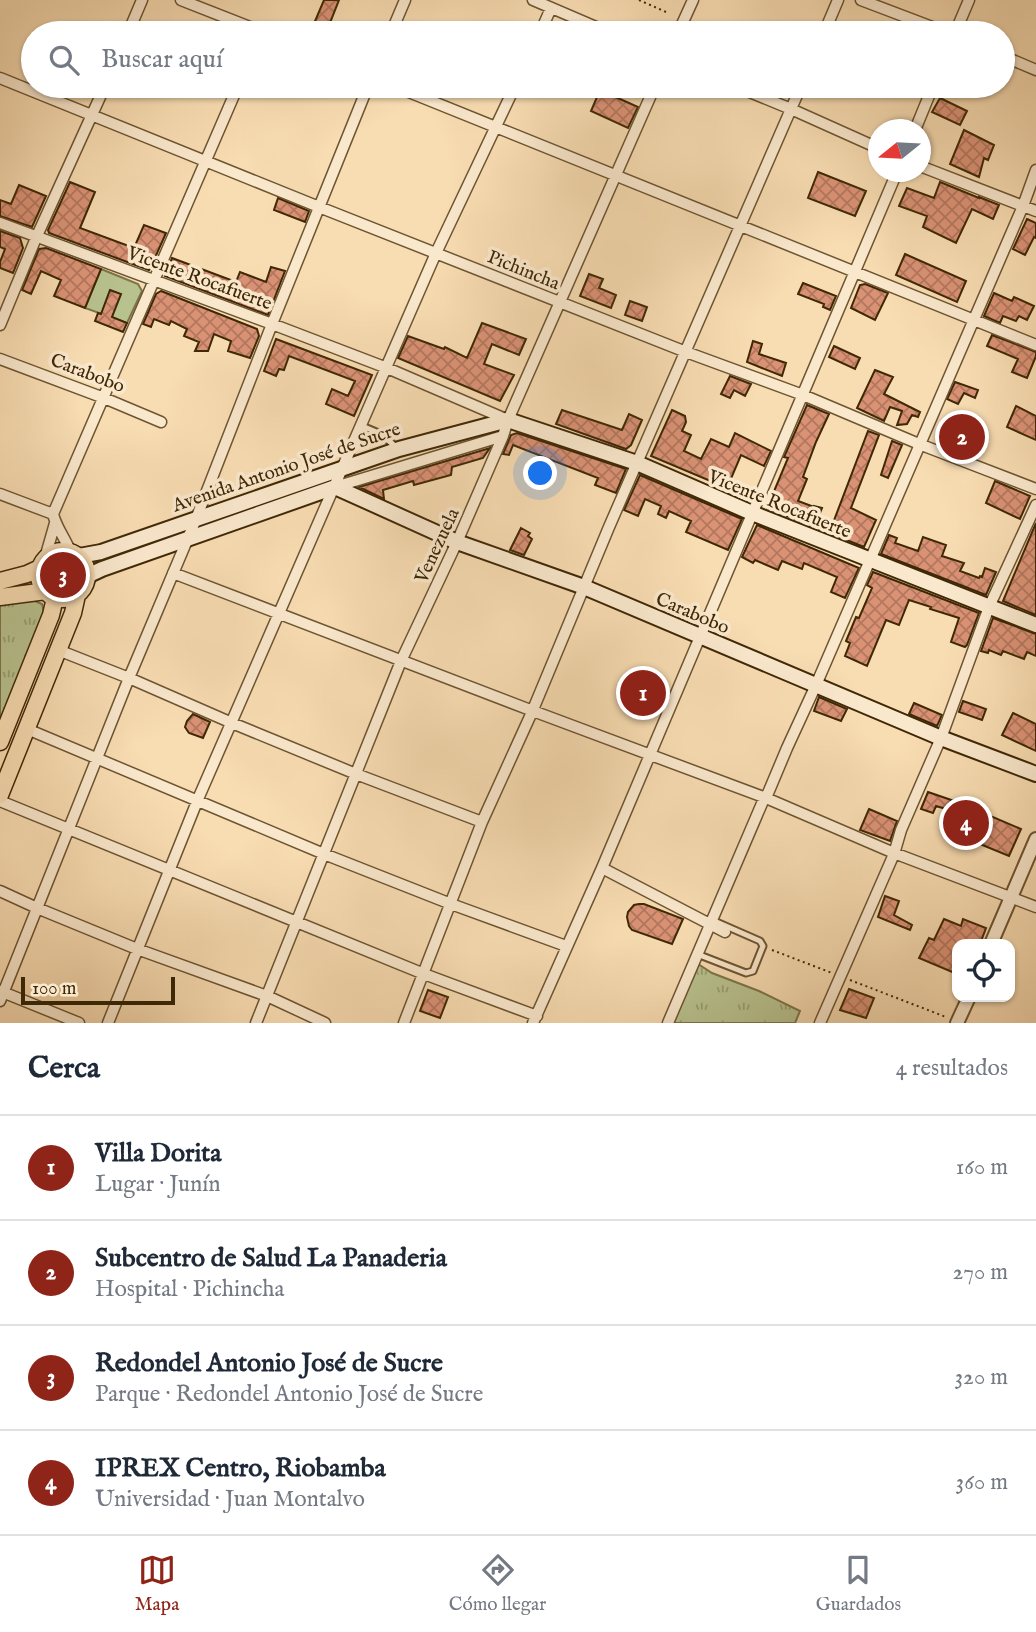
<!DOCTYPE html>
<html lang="es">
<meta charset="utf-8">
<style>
body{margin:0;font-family:"IM FELL English",serif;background:#f2f2f3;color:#1f2937}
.controls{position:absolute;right:21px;bottom:21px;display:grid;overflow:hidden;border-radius:14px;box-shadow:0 2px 5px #0004}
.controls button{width:63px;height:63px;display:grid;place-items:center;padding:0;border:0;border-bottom:2px solid #e0e1e3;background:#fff;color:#1f2937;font:35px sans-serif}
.compass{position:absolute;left:868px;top:119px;width:63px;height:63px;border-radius:50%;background:#fff;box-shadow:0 2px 5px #0004;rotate:252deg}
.scale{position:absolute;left:21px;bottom:18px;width:154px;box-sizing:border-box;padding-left:7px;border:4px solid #3f2806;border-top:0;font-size:19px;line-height:24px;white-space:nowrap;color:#3f2806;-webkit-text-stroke:5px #fae8cd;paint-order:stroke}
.you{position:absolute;left:541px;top:474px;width:24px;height:24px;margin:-18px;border:5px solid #fff;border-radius:50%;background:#1a73e8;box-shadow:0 0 0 10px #1a73e833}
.badge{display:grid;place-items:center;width:46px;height:46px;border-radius:50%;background:#8f2418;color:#fff;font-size:23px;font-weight:700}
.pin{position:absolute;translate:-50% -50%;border:4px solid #fff;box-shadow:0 2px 7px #0006}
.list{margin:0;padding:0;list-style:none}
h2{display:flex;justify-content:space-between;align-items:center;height:91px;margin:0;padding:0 28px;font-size:30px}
h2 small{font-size:23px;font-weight:400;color:#747a83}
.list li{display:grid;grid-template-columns:46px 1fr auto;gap:21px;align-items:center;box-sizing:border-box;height:105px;padding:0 28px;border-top:2px solid #e0e1e3}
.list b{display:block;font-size:26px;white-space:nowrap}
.list p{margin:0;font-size:23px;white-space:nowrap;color:#747a83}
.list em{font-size:23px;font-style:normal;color:#747a83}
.icon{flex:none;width:38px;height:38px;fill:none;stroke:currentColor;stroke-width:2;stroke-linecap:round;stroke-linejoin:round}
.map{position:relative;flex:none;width:1036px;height:1023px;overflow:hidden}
.search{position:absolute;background:#fff;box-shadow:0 2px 5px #0004;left:21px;right:21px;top:21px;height:77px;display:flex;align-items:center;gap:18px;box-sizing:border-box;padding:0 24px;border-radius:38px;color:#747a83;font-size:26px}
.sheet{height:511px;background:#fff}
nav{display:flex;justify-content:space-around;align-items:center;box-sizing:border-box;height:98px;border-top:2px solid #e0e1e3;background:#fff;font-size:19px;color:#747a83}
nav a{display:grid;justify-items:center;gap:4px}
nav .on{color:#8f2418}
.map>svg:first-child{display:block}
.grass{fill:url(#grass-tufts);stroke:#7c754a;stroke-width:2}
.garden{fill:#b8c28f;stroke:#7c754a;stroke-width:2}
.building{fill:url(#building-cross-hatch);stroke:#3f2806;stroke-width:2}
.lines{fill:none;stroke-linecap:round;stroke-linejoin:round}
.service-casing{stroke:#6d5531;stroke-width:9}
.minor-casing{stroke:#6d5531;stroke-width:13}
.tertiary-casing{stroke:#6d5531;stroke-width:16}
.secondary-casing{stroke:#3f2806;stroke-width:18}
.primary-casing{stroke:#3f2806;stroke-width:19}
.path{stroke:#3f2806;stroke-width:2;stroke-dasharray:2 3.5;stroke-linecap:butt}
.service{stroke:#fae8cd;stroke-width:5}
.minor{stroke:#fae8cd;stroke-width:10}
.tertiary{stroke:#fae8cd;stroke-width:12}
.secondary{stroke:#fae8cd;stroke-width:14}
.primary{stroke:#f8dcb2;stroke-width:16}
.labels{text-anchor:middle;stroke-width:7;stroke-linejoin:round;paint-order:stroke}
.street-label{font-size:19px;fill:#3f2806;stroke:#fae8cd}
</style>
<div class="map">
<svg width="1036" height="1023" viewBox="0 0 1036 1023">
<defs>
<pattern id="grass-tufts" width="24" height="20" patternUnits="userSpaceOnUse" patternTransform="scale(1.75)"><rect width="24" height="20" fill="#b8c28f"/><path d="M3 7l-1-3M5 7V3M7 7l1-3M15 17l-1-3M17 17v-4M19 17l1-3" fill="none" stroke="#979e73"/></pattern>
<pattern id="building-cross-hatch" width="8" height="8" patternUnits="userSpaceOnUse" patternTransform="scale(1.75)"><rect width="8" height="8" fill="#da9275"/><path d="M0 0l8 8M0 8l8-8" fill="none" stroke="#b2775e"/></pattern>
</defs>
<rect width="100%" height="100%" fill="#f8dcb2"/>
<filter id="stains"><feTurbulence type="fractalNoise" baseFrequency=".00286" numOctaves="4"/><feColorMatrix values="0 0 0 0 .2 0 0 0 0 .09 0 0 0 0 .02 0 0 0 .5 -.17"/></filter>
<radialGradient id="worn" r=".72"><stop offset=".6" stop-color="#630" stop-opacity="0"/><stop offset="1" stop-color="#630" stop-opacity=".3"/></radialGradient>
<!-- grass -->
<path class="grass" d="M46 574a17 17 0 1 1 34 0a17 17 0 1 1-34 0Z
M30,599L42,604L45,616L2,724L0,719V603Z
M692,960L712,973L759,991L800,1011L795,1023H665Z"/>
<!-- garden -->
<path class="garden" d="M101,269L138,284L142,291L127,323L85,308Z"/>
<!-- building -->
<path class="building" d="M324,0H339L326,33H310Z
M600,90L638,107L628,128L591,111Z
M940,98L967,111L960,125L932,112Z
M964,130L994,145L988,160L984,158L979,177L950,164Z
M818,172L866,191L855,216L808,198Z
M70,182L95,192L80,228L134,248L144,225L166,233L150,269L149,270L49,233L48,230Z
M940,182L979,198V197L999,205L993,219L972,209L956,243L923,227L927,216L899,206L907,188L934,198Z
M19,185L46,196L32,227L0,216V200L11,204Z
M278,198L309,211L305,222L274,210Z
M1027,219L1036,223V238L1034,237L1025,255L1013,249Z
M0,231L20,238L23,248L13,273L0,268V262L5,249L0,247Z
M46,248L101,269L85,308L54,296L61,280L41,271L31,294L22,290L39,249Z
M905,254L966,281L957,302L896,275Z
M172,258L236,282L240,272L266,282L271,267L285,271L268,315L165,276Z
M589,274L603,279L599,288L616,295L611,308L580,296Z
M803,283L836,296L830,310L823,307L824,304L798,294Z
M865,284L888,293L875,320L851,308L860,285Z
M110,290L121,294L112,317L127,323L123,332L95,321L98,313L101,314Z
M161,291L257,329L259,336L250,358L228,351L231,341L214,334L208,351H195L199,342L184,336L187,329L171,321L169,325L154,319L151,327L143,324L156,294Z
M994,293L1012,301L1014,297L1034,306L1027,320L1019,316L1016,321L1003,316L1000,323L984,316Z
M630,301L647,307L642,321L625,315Z
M482,323L526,339L519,355L492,344L484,364L514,375L500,401L398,358L408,336L444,349L445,347L467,358Z
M992,335L1036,352V356L1027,378L1012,372L1018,359L987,346Z
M276,339L372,375L354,416L326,404L332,389L348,396L355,381L289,356L284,370L279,369L276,376L264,371Z
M753,341L762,344L759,354L786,363L782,376L747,362Z
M834,346L860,358L855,369L829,357Z
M875,370L893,377L884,394L920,412L918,417L912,415L907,424L897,425L902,411L890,407L884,421L857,408Z
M730,376L751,384L745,396L734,390L730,398L721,394Z
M955,382L978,390L975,398L964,393L958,404L947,399Z
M807,405L829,414L816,442L803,477L807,479L798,501L814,507V506L822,508L818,518L833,523L868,431L879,435L851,508L876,520L864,547L767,508L788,458L784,457Z
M1016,406L1036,416V440L1007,427Z
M562,410L622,430L629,414L642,420L631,445L626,449L556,424Z
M672,410L685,416L686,422L682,431L691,435L684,451L701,459L711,439L729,447L735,433L771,451L764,466L741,455L727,488L651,456Z
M517,433L626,469L616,493L595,485L598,478L513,445L509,455L503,454L511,435Z
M892,441L902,445L888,478L881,475Z
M490,448L483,458L452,467L451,475L414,485L413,481L383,490L384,499L359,487Z
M640,475L742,519L728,550L686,532L691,521L669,511L666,518L658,514L661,506L645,499L638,516L624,510Z
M995,481L1030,496L1020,519L986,503Z
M1036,523V615L1003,601Z
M757,525L859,568L845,598L831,592L837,577L804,563L802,569L782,561L778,570L755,560L753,563L742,557Z
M521,528L530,533L528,536L532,539L524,555L510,550Z
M889,535L897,538L895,543L918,551L923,537L946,545L942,556L964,563L960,571L979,578L980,576L982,577L985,568L996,572L986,595L881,554Z
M873,572L979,613L967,645L965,647L951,642L959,618L930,609L931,607L909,600L899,625L886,620L867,666L845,656L850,643L846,641L856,617L859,618L872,588L867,585Z
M993,618L1036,634V656L1027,652L1024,659L1003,651L1001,655L989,650L988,653L981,651Z
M631,679L652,688L643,709L624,701L630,688L628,686Z
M819,697L847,709L841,721L814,711Z
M963,701L986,709L982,720L959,712Z
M914,703L942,715L937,726L909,714Z
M1013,713L1036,724V751L1002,735Z
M193,714L210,722L203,738L189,733L185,727L187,721Z
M928,792L960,803L1021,829L1009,856L948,831L956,812L936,806L933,813L921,809Z
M869,809L897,821L890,841L860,830Z
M885,896L899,901L894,915L912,925L910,930L878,917Z
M639,904H644L683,919L672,944L632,930L629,926L627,917L628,912L634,905Z
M944,919L961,926L963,919L986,928L980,944H957V974L919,958L929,938L934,940Z
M849,989L874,998L866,1018L840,1010Z
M428,990L448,997L440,1018L420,1011Z"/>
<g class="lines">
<defs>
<path id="service" d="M362,426L381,434L396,447
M697,954L746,973L753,971L763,946L760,941L712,920"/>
<path id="minor" d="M181,0L265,33
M533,0L610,33
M861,0L948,33
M128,33L142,0
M391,33L405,0
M540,33L551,8
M678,33L693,0
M824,33L838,0
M955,33L969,0
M1003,56L1036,70
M0,78L319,207L686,352L803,395L919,444L1036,489
M394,86L1036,345
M735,86L791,109L878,148
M915,130L933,86
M920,166L1036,211
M0,223L272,324L387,368L508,420
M0,325L36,238L105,86
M0,359L104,398L161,422
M335,487L503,436
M0,494L53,514
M70,551C65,538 56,527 53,514L238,86
M45,558L55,523
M173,573L533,711L766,798L894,853L1036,907
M58,650L129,678L232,723L356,774L482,822
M27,729L324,854L451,904L566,946
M0,801L424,974L537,1016
M602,868L725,932
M0,891L37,908L137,949L267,996L325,1023
M0,991L79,1023
M0,1001L129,678L196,519L272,324L368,86
M108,1023L198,799L436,253L515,86
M256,1023L401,661L457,542L503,436L508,420L655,86
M404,1023L482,822L532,712L609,527L801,86
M533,1023L602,868L897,172
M668,1023L763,801L766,798L787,748L816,685L1023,206L1036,170
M820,1023L894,854L901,830L941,738L989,607L1036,505"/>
<path id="tertiary" d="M991,944L1036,839
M957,1023L969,997"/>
<path id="secondary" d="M79,556L101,552L399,449L508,420L637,463L752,513L1036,625
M87,576L102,569L335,487L457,542L584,587L941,738L1036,774"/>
<path id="primary" d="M39 575a24 24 0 1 1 48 0a24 24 0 1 1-48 0Z
M0,581L27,574L40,568
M0,597L46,591
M0,742L51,615L55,598
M0,795L73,613L77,595"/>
</defs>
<!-- service casing -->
<use href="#service" class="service-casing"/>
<!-- minor casing -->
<use href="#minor" class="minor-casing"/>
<!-- tertiary casing -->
<use href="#tertiary" class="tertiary-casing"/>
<!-- secondary casing -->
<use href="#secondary" class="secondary-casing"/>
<!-- primary casing -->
<use href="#primary" class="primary-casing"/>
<!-- path -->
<path class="path" d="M639,0L666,12
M772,950L832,973
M850,980L946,1017"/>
<!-- service -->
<use href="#service" class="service"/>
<!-- minor -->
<use href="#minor" class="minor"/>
<!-- tertiary -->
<use href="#tertiary" class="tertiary"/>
<!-- secondary -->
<use href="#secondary" class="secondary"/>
<!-- primary -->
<use href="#primary" class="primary"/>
</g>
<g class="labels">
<!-- street labels -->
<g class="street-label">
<text transform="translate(524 269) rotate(22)" y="7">Pichincha</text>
<text transform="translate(200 277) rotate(20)" y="7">Vicente Rocafuerte</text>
<text transform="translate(88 372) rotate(21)" y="7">Carabobo</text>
<text transform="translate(286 466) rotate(-19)" y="7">Avenida Antonio José de Sucre</text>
<text transform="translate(780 503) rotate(22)" y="7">Vicente Rocafuerte</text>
<text transform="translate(436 545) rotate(-65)" y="7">Venezuela</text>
<text transform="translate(693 612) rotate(23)" y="7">Carabobo</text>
</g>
</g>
<rect width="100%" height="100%" filter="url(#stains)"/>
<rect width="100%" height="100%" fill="url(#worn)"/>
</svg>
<div class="controls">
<button><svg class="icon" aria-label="locate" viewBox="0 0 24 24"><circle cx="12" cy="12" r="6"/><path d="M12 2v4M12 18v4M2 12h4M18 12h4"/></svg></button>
</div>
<svg class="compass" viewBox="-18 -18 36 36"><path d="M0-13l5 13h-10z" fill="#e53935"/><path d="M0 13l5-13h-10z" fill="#747a83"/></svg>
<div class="scale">100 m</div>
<div class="you"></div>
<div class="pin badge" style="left:643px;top:693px">1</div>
<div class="pin badge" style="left:962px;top:437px">2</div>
<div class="pin badge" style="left:63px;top:575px">3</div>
<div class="pin badge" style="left:966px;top:823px">4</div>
<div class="search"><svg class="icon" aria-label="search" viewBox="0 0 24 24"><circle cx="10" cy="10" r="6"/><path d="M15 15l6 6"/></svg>Buscar aquí</div>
</div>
<section class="sheet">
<h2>Cerca<small>4 resultados</small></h2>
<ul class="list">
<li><span class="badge">1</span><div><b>Villa Dorita</b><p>Lugar · Junín</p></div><em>160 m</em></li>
<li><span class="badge">2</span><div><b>Subcentro de Salud La Panaderia</b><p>Hospital · Pichincha</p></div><em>270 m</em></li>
<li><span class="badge">3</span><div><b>Redondel Antonio José de Sucre</b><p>Parque · Redondel Antonio José de Sucre</p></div><em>320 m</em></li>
<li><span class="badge">4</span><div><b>IPREX Centro, Riobamba</b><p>Universidad · Juan Montalvo</p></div><em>360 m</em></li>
</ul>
</section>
<nav>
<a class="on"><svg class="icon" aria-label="map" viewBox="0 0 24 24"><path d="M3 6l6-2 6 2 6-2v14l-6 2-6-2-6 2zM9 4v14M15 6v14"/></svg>Mapa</a>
<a><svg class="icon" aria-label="directions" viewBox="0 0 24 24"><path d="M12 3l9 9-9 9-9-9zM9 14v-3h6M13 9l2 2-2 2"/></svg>Cómo llegar</a>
<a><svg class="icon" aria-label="saved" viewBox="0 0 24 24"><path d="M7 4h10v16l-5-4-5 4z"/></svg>Guardados</a>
</nav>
